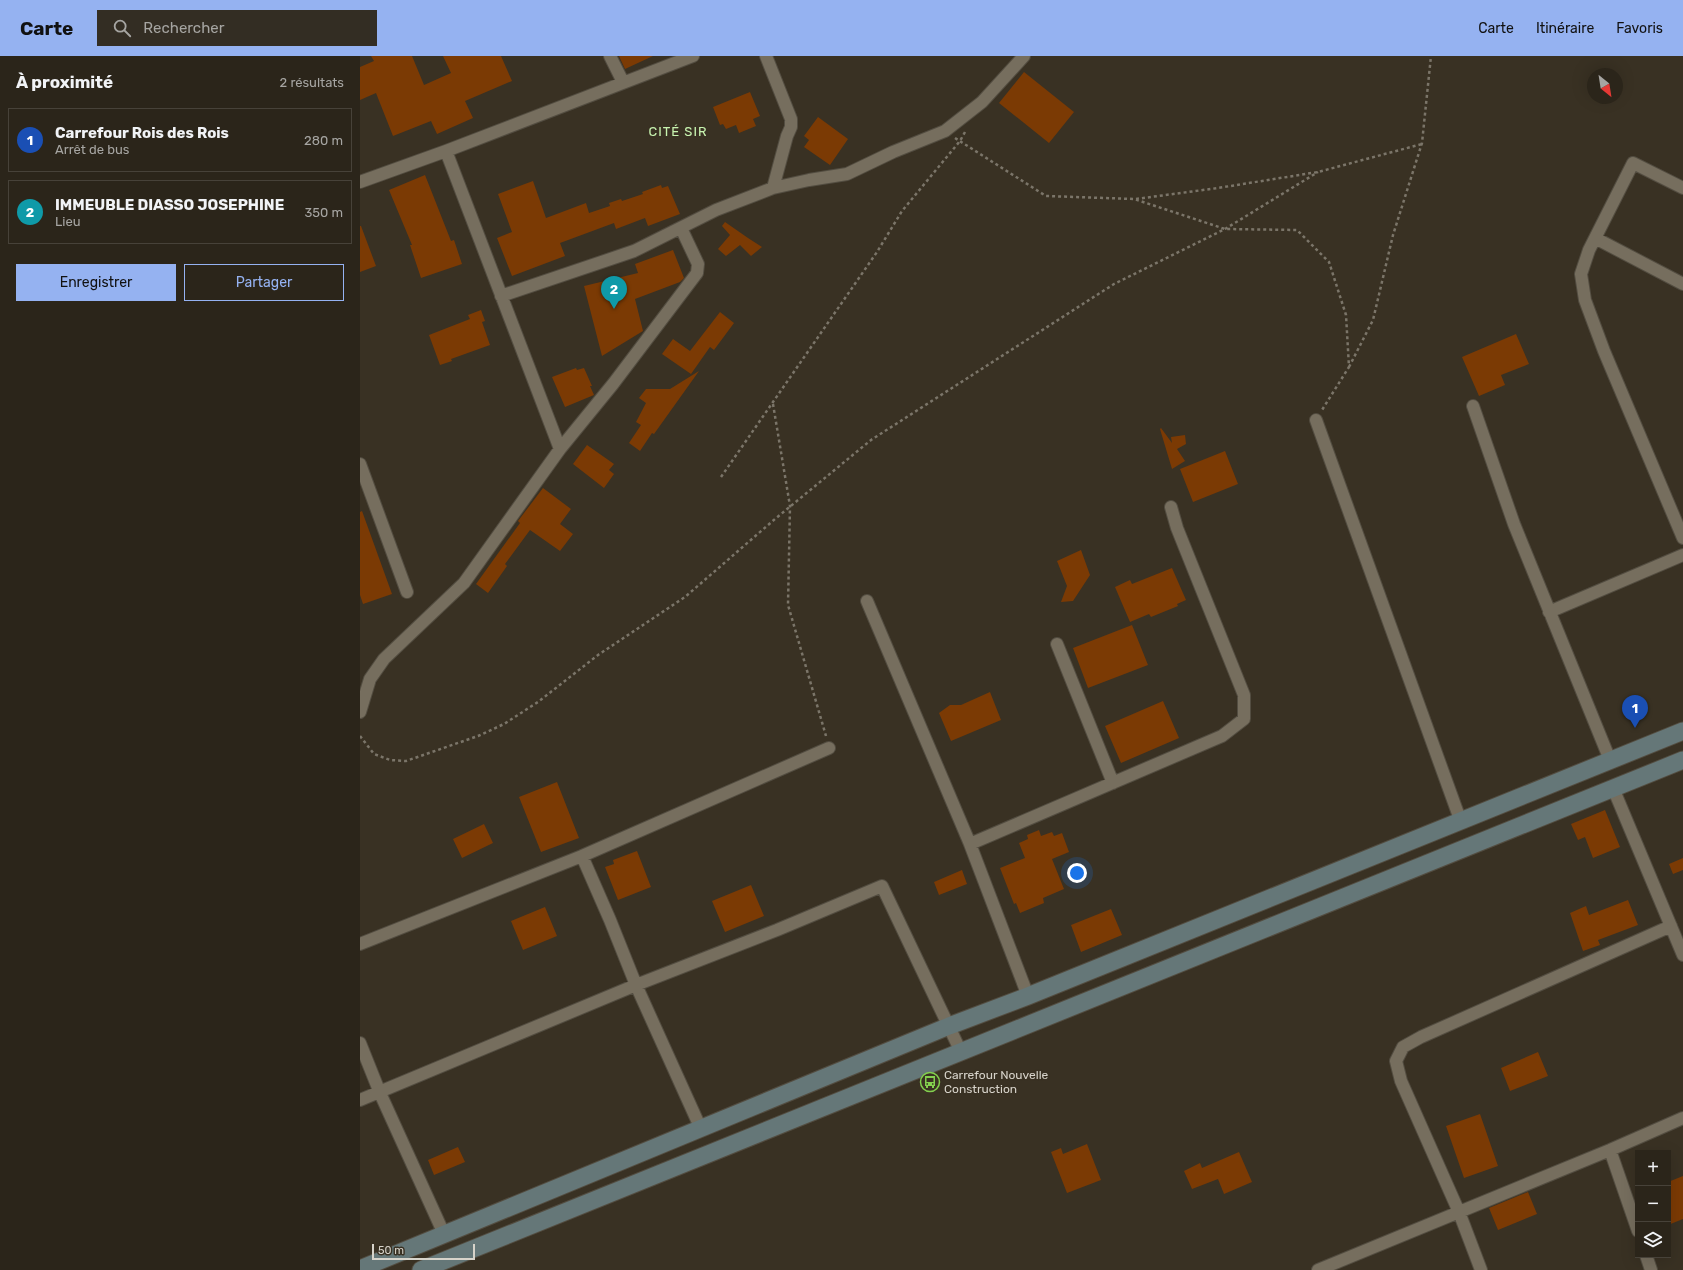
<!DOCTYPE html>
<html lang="fr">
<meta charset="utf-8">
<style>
body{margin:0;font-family:Rubik,sans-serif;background:#332d23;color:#f1f3f6}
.controls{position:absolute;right:12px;bottom:12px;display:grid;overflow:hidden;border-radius:0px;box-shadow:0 4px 16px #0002}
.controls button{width:36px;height:36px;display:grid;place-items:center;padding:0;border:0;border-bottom:1px solid #474239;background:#2b251a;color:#f1f3f6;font:20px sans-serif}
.compass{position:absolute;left:1227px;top:12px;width:36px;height:36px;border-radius:50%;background:#2b251a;box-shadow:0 4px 16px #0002;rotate:150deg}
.scale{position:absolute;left:12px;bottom:10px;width:103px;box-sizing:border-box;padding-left:4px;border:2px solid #d7d3ca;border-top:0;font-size:11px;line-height:14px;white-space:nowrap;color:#d7d3ca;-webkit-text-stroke:3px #393123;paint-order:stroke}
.you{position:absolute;left:717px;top:817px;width:14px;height:14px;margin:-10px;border:3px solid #fff;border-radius:50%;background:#1a73e8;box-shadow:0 0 0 6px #1a73e833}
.badge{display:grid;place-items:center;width:26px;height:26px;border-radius:50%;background:#95b2f1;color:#fff;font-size:13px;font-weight:700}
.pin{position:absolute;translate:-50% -33px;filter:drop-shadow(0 1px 2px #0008)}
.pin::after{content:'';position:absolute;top:21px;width:14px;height:12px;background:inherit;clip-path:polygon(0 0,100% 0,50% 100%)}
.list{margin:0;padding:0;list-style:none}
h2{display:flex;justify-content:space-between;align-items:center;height:52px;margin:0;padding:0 16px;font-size:17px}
h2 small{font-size:13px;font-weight:400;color:#a6a5a2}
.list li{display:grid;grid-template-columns:26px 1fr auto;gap:12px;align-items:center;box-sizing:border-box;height:64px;margin:0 8px 8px;padding:0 8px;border:1px solid #474239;border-radius:0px}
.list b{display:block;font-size:15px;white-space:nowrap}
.list p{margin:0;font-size:13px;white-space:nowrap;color:#a6a5a2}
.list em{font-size:13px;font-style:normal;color:#a6a5a2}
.actions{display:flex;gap:8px;padding:12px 16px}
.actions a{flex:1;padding:9px 0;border:1px solid #95b2f1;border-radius:0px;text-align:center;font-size:14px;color:#95b2f1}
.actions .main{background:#95b2f1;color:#111}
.icon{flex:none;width:22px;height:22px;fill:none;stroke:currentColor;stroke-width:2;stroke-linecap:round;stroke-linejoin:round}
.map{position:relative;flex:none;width:1323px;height:1214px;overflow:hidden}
header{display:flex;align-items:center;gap:24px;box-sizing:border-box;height:56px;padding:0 20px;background:#95b2f1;color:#111}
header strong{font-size:19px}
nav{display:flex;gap:22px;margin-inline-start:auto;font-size:14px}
.search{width:280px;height:36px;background:#332d23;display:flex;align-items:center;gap:10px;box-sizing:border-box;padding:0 14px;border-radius:0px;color:#a6a5a2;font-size:15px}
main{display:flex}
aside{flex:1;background:#2b251a}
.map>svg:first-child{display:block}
.building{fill:#7b3a04}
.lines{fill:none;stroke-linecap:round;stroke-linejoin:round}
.minor-casing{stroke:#534d41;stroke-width:14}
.secondary-casing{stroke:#534d41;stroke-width:19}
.path{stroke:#7b7569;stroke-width:2.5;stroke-dasharray:3 3;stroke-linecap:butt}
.minor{stroke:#766e5e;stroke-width:12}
.secondary{stroke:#657778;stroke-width:17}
.labels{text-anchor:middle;stroke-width:3;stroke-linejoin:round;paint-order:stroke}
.poi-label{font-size:12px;fill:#d7d3ca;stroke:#393123;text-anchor:start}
.neighbourhood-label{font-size:13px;letter-spacing:1px;fill:#c8f4b0;stroke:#393123}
</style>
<header>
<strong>Carte</strong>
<div class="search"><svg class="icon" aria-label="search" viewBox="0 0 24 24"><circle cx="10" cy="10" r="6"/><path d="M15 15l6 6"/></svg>Rechercher</div>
<nav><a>Carte</a><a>Itinéraire</a><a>Favoris</a></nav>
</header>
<main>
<aside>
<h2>À proximité<small>2 résultats</small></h2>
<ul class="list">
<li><span class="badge" style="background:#1a4fb4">1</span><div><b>Carrefour Rois des Rois</b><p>Arrêt de bus</p></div><em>280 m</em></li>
<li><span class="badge" style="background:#0f9aa8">2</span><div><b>IMMEUBLE DIASSO JOSEPHINE</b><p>Lieu</p></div><em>350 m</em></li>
</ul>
<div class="actions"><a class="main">Enregistrer</a><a>Partager</a></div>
</aside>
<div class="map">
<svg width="1323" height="1214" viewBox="0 0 1323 1214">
<rect width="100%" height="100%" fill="#393123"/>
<!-- building -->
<path class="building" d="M11,0H52L64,29L91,17L83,0H141L152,25L105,45L113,62L77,78L71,65L33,80L16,37L0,44V11L14,5Z
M259,0H293L265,13Z
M664,16L714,56L689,87L639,47Z
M390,36L400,60L393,63L396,70L379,77L376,69L366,73L363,68L360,69L353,51Z
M458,61L488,83L470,109L444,91L449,84L444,80Z
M65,119L91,185L94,184L102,208L61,222L50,189H52L29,134Z
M173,125L186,162L226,147L229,157L250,150L249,147L261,143L262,145L283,138L282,136L301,129L302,132L308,130L320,158L288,170L285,162L256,173L254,167L200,187L205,200L152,220L137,182L152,176L138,138Z
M365,166L388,182L402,191L391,200L380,189L366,200L358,193L370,179L362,170Z
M0,170H1L16,210L0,216Z
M313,194L324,222L320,226L275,243L283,275L242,300L224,230L278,217L275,208Z
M121,254L125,265L122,266L130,289L91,303L92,305L80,309L69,279L110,263L108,259Z
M360,256L374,267L354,294L350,291L331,318L302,298L313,283L330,295Z
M1156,278L1169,308L1141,319L1145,329L1119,340L1102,301Z
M216,312L217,314L224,312L232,330H230L234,339L205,351L192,321Z
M339,315L294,378L292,377L280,395L269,387L281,369L276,366L286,347L279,342L286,333H310Z
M801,372L812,387L811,381L825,379L826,388L817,393L825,405L812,413L800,373Z
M227,389L254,408L249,414L254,418L244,432L213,408Z
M865,395L878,428L833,446L820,413Z
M183,432L211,453L200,468L213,478L200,495L170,474L145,508L147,510L128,537L116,528L160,467L158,465Z
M2,455L32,538L3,548L0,539V456Z
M721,494L730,519L713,545L701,546L707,530L697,505Z
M812,512L826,544L817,548L818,550L791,561L789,558L770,566L755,531L770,524L772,528Z
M772,569L788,609L728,632L713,592Z
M630,636L641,664L591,685L579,657L590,649H601Z
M803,645L819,682L761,707L745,670Z
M197,726L219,782L181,796L159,741Z
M1245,754L1260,791L1233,802L1225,781L1218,784L1211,768Z
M124,768L133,787L102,802L93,783Z
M679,774L681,780L692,776L694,780L702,777L709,796L692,803L704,833L683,842L684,847L660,857L656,847L654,848L640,812L665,802L659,787L668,783L667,779Z
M277,795L291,831L258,844L245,811L254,808L253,804Z
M1323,802V814L1313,818L1309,808Z
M602,814L607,828L579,839L574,826Z
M391,829L404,860L365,876L352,845Z
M1268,844L1278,869L1238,884L1240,889L1223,895L1210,857L1226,850L1229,859Z
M185,851L197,880L163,894L151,865Z
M751,853L762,879L721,896L711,869Z
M1178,996L1188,1020L1150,1035L1141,1012Z
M1120,1058L1138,1110L1104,1122L1086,1070Z
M727,1088L741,1124L707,1137L691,1096L701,1092L703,1098Z
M98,1091L105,1106L74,1119L68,1104Z
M879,1096L892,1126L864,1138L858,1123L832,1133L824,1115L840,1107L842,1112Z
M1323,1120V1163L1308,1169V1126Z
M1168,1136L1177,1158L1138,1174L1129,1152Z"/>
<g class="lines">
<defs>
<path id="minor" d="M250,0L263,26
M406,0L431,63V71L427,80L413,132
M86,95L200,393
M0,126L86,95L333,0
M1323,132L1273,107L1229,194L1221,218L1225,244L1244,295L1323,482
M1235,182L1323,228
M141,240L274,195L356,154L413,132L449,124L487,118L533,96L585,75L622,46L664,0
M1113,350L1154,468L1250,704
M956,364L1101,766
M0,408L47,536
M507,545L610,788L668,940
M1189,556L1323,499
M697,588L753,727
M0,656L10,623L24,603L104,527L200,393L253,328L337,217L338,208L321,172
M1253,732L1323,899
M610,788L862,680L884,663V639L817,472L811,451
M222,800L250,864L276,929L341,1073
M0,888L222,800L469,692
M0,987L20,1037L84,1178
M0,1044L276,929L417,874L522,830L601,996
M1250,1094L1278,1175
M1286,1199L1291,1214
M958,1214L1250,1094L1323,1062
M1121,1214L1099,1156L1041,1025L1036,1005L1043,991L1061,981L1311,870"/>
<path id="secondary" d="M0,1213L589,970L668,940L1323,675
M61,1214L1323,704"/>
</defs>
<!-- minor casing -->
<use href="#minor" class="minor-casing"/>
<!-- secondary casing -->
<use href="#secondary" class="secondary-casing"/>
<!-- path -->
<path class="path" d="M595,82L686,140L774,143L865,173L937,174L969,206L986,259L989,311L962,354
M776,143L858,132L958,116L1062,88
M989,311L1013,264L1033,179L1062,87L1071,0
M413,348L430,450L428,549L466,680
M361,421L517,196L542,155L600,85L605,76
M0,680L14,698L30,704L46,705L118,680L144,668L178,646L238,599L325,541L415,463L511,384L754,228L865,173L958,116"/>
<!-- minor -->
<use href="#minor" class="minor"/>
<!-- secondary -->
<use href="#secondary" class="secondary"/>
</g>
<!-- icons -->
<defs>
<symbol id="bus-ring" viewBox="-11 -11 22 22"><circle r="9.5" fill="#393123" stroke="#83d04e" stroke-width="1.5"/><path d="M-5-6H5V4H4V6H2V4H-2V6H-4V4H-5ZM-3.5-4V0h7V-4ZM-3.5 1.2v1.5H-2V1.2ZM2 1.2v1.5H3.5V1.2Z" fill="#83d04e"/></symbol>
</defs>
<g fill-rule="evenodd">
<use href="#bus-ring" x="559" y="1015" width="22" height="22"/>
</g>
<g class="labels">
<!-- poi labels -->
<g class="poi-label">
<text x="584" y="1023">Carrefour Nouvelle<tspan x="584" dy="14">Construction</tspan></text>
</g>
<!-- neighbourhood labels -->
<g class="neighbourhood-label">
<text x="318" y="80">CITÉ SIR</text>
</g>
</g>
</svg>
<div class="controls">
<button>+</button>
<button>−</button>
<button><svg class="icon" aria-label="layers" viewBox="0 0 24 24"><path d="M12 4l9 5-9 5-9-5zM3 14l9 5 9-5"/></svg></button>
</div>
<svg class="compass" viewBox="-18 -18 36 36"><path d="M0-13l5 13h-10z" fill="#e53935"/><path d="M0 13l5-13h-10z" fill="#a6a5a2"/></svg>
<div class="scale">50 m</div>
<div class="you"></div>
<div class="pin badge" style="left:1275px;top:672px;background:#1a4fb4">1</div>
<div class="pin badge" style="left:254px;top:253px;background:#0f9aa8">2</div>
</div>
</main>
